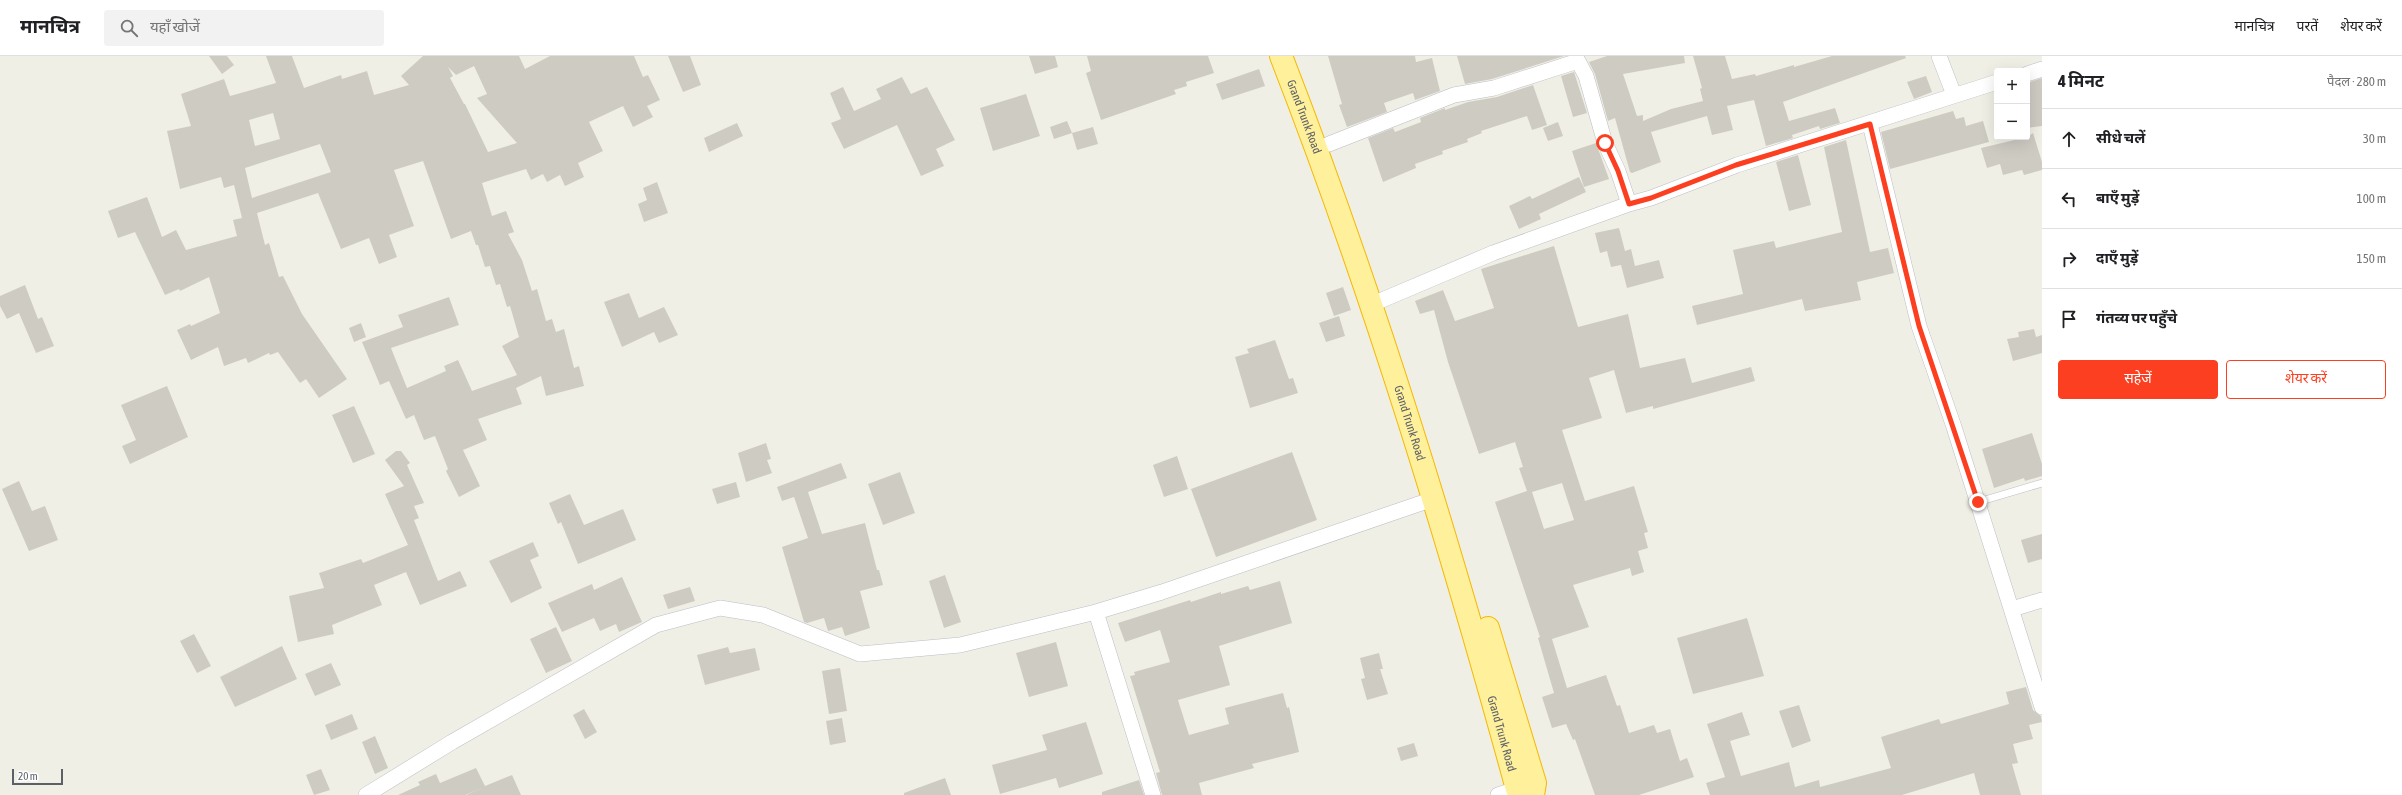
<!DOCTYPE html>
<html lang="hi">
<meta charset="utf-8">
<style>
body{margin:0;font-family:"Asap Condensed","Noto Sans Devanagari",sans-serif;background:#f2f2f2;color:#202124}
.controls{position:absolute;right:12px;top:12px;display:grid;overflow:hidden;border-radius:4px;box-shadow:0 4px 16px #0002}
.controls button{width:36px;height:36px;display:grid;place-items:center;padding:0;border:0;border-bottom:1px solid #e0e0e0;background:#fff;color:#202124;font:20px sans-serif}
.scale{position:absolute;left:12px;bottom:10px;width:51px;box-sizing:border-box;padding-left:4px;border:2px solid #5c6067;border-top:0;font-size:11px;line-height:14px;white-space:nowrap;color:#5c6067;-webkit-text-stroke:3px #fff;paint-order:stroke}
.stop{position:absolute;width:12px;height:12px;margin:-9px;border:3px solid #fb3f20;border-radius:50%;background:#fff}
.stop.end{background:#fb3f20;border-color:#fff;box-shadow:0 1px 4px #0008}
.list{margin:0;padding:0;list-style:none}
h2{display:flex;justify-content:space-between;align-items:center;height:52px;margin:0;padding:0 16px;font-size:17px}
h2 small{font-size:13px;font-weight:400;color:#757577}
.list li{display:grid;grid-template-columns:26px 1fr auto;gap:12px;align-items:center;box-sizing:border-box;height:60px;padding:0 16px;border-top:1px solid #e0e0e0}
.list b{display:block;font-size:15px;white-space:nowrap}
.list em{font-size:13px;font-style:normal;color:#757577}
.actions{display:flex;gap:8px;padding:12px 16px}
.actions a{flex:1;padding:9px 0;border:1px solid #fb3f20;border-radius:4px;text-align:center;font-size:14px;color:#fb3f20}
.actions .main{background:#fb3f20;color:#fff}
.icon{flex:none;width:22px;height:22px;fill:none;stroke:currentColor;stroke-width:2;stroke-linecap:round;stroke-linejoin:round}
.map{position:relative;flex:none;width:2042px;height:739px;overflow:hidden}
header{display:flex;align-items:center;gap:24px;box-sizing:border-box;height:56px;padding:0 20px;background:#fff;border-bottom:1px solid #e0e0e0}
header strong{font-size:19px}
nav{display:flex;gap:22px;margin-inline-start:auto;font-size:14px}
.search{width:280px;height:36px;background:#f2f2f2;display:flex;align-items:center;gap:10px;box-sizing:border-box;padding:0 14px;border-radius:4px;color:#757577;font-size:15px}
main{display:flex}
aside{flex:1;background:#fff}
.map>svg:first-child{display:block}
.building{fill:#cecbc3;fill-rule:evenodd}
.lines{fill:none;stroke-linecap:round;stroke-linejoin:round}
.service-casing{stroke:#bcbec5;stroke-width:8}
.minor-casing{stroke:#bcbec5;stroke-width:16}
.trunk-casing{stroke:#f5b800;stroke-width:24}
.service{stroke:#fff;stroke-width:7}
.minor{stroke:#fff;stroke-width:15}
.trunk{stroke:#fff09c;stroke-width:22}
.route{stroke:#fb3f20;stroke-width:5}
.labels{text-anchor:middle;stroke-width:3;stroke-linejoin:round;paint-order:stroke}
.street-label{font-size:12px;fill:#5c6067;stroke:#fff}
</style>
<header>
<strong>मानचित्र</strong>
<div class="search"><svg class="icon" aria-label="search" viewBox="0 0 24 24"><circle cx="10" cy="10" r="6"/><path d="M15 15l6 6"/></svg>यहाँ खोजें</div>
<nav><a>मानचित्र</a><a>परतें</a><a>शेयर करें</a></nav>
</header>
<main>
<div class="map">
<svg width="2042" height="739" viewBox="0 0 2042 739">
<rect width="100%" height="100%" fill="#f0efe5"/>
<!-- building -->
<path class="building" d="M209,0H227L234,9L222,18Z
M266,0H292L304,32L341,19L342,23L367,15L374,39L409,29L401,20L423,0H519L525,13L550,0H634L643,21L648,19L660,44L647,50L653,61L633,71L623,50L589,66L603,95L578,107L584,121L565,130L560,119L547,126L543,118L531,124L526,113L482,127L492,160L506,155L514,176L508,178L522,204L532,235L537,233L546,265L552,263L556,276L564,273L574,312L579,310L584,330L546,340L541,320L516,332L522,348L478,363L487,384L463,394L480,430L459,441L446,415L448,413L435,380L424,384L414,359L406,363L389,325L380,329L362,286L403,271L398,259L449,241L459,269L391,292L407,332L446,315L444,310L458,304L472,335L517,319L502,290L519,281L510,250L507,251L500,228L496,229L490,210L485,211L478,189H476L471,175L451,183L423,105L394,114L414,170L389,179L397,201L379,208L369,182L341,193L318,137L257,157L265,189L269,187L279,221L283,220L302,258L347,323L319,342L306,323L300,327L278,296L270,299L269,297L248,307L246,302L224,310L218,291L191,304L177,274L190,268L191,270L220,257L209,221L180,235L179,233L165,239L135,176L118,182L108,155L147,141L162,181L176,174L186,194L237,180L233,164L242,162L234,129L224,132L221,121L180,133L167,75L191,70L181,38L224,23L230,40L276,27ZM474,10L487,38L477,42L517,87L488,96L465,48H464L450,22L453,20L448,11L456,19ZM273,57L280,83L255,90L249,64ZM320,88L331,116L252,142L245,112Z
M668,0H690L701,29L683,36Z
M1029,0H1055L1058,11L1035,18Z
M1087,0H1208L1214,17L1186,26L1187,30L1174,34L1176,38L1101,64L1086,17L1091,15Z
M1328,0H1415L1416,6L1432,2L1440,35L1415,44L1413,37L1384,47L1387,56L1347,71L1339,49L1342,48Z
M1457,0H1564L1492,23L1465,28Z
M1607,0H1684L1685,7L1623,18L1637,60L1643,59V65L1671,53L1703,45L1700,33L1702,32L1693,0H1725L1732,23L1755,18L1756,20L1794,9V11L1832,0H1905L1906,2L1783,46L1789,65L1835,52L1840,67L1820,73L1819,70L1792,79L1793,82L1766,90L1754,44L1727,50L1733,74L1712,79L1707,60L1651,76L1661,106L1632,117L1630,116L1615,62L1608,65L1595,18L1589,6Z
M1259,13L1265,30L1222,44L1216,28Z
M1574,16L1587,57L1573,61L1561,20Z
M1926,20L1932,36L1914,43L1907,26Z
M902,21L911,38L927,31L955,84L936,93L944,110L921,120L897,69L844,93L831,67L841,63L830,37L843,31L854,55L881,43L876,33Z
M2042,22V70L2027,72V27Z
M1533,29L1547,69L1532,74L1527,60L1481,75L1482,77L1467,83L1468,86L1442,95L1443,98L1415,108L1416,112L1383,126L1368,82L1393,72L1395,76L1421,66L1420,62L1445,52V54L1468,46L1497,41Z
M1026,38L1040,80L993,95L980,52Z
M1953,55L1956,63L1964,61L1966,70L1983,65L1989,86L1890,113L1881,76Z
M1067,65L1072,77L1054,83L1050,71Z
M1558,66L1563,80L1548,85L1543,72Z
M737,67L743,80L709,96L704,82Z
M1093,71L1098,88L1077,94L1072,77Z
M2033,77L2042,106V114L2024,119L2022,114L2003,119L2000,108L1987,112L1981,92L2027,81Z
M1846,84L1870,196L1888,192L1894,217L1857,226L1861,244L1805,255L1802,243L1697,269L1692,250L1743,238L1733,194L1774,185L1776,192L1842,176L1824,91Z
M1596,87L1609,123L1584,131L1572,95Z
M1798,99L1811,149L1789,155L1776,106Z
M1579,121L1586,136L1539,158L1541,163L1519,173L1509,150L1530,140L1532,143Z
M657,126L668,157L644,166L638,148L647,144L643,132Z
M1619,172L1625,195L1631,193L1635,210L1659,204L1664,222L1627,232L1621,209L1611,211L1607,195L1600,197L1595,177Z
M1554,190L1578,271L1628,258L1640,312L1685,302L1692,327L1751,311L1755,325L1653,353V350L1626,357L1614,314L1589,322L1602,362L1562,374L1585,445L1634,430L1648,476L1644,477L1648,492L1638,495L1644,516L1632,520L1630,512L1573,529L1589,571L1552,583L1567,632L1606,619L1617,650L1620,649L1629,677L1654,669L1657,677L1670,673L1680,705L1687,702L1694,721L1639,739H1595L1575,683L1573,684L1566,668L1552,672L1542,641L1554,637L1538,582L1540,581L1495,446L1527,435L1519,412L1523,411L1515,386L1479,398L1448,306L1434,254L1420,258L1415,245L1443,234L1455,265L1494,252L1481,213ZM1562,427L1574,464L1544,473L1532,436Z
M25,229L38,263L42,261L54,290L36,297L19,257L7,263L0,250V240Z
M1343,231L1351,254L1334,260L1326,237Z
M629,237L639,262L664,251L678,279L659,287L654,276L622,291L604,246Z
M1339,260L1345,280L1326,286L1319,267Z
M361,267L366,281L354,286L349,272Z
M2034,273L2036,281L2042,279V297L2013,305L2007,283L2019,281L2018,276Z
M1275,284L1289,323L1293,322L1298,337L1250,352L1235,301L1249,297L1247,293Z
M167,330L188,381L130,408L122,390L136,384L121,349Z
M354,350L375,398L353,407L332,359Z
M2032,377L2042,408V420L2025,425L2024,422L1994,432L1982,393Z
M766,387L771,403L767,404L772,417L746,426L738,397Z
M396,395H401L410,407L407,409L424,447L414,450L419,462L414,464L438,525L460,515L467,530L420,549L406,516L374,529L382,549L332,569L334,578L298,586L289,540L324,532L319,517L361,503L363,507L408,489L385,438L404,430L385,404Z
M1292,396L1317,464L1216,501L1191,433Z
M1177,400L1188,433L1164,441L1153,409Z
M841,407L847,422L808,436L822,478L865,467L877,514H879L883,529L860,535L870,572L845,580L842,571L828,575L824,562L807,567L804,566L782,491L808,482L794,441L782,445L777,431Z
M900,416L915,457L883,469L868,428Z
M19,425L32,455L45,450L58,484L29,495L2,433Z
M736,426L740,441L717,448L712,433Z
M570,438L584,469L623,453L636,484L578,508L561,466L558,468L549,447Z
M2042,478V503L2028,507L2021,484Z
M533,486L539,500L530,504L542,532L511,547L489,505Z
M945,519L961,566L944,572L929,525Z
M622,521L642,566L619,576L616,568L600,575L594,562L562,576L548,547L592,528L594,534Z
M1280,525L1292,567L1219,590L1230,629L1178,644L1189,679L1229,668L1225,652L1283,637L1287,652L1289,651L1299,696L1252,708L1254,712L1199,727L1202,739H1162L1156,717L1160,716L1130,620L1135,619L1134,616L1170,606L1160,574L1125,586L1118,567L1190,544L1191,546L1221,536V538L1248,530L1250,534Z
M690,531L695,545L668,553L663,539Z
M1747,562L1764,620L1693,638L1677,582Z
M556,571L572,605L546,617L530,583Z
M194,578L211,610L197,617L180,585Z
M1056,586L1068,630L1029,641L1016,597Z
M282,590L297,623L235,651L220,621Z
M728,591L730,597L755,592L760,614L705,629L697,599Z
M1379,597L1383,613H1380L1388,638L1367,644L1361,623L1365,622L1360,602Z
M331,607L341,629L315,640L305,618Z
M840,612L847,655L829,658L822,615Z
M2026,631L2033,654L2041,660L2042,666L2029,669L2033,683L2013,688L2018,707L2012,708L2021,739H1980L1974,717L1902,739H1710L1706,727L1725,721L1707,668L1742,656L1750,679L1730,685L1741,720L1789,706L1795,731L1819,724L1820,731L1891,712L1881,681L1939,663L1941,668L2009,648L2006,636Z
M1799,649L1811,685L1792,692L1779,655Z
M584,653L597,676L585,683L573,659Z
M352,658L358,673L331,684L325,669Z
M842,662L846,686L830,689L826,665Z
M1086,666L1103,718L1059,732L1056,722L1000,738L992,709L1047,694L1042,679Z
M375,680L388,712L375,718L362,686Z
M1414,687L1418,700L1401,705L1397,692Z
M476,712L485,730L512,719L521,739H466L482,732L465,739H398L420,729L418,726L436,718L440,727Z
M321,713L330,734L314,739L306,719Z
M945,722L951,739H904V737Z
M1139,724L1144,739H1102V736Z"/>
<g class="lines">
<defs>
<path id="service" d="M1978,446L2042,427"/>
<path id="minor" d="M1939,0L1954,39
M2027,18L2042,13
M1870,68L1919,270L1954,371L2042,651
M1329,88L1454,39L1494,32L1578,5L1586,20L1605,87L1618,115L1629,148L1651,142L1737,109L1997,26
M1382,244L1493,197L1629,148
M2012,553L2042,544
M1096,556L1153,739
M366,739L452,686L656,569L720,552L763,559L860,598L960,589L1096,556L1162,536L1433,443
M1498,739L1517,733"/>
<g id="trunk">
<path id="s1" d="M1281,0C1374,239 1449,485 1517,733L1521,739"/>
<path d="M1488,572L1535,727L1533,739"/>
</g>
</defs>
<!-- service casing -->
<use href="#service" class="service-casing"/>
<!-- minor casing -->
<use href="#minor" class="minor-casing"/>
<!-- trunk casing -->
<use href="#trunk" class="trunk-casing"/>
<!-- service -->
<use href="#service" class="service"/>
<!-- minor -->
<use href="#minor" class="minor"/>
<!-- trunk -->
<use href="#trunk" class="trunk"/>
</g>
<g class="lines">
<!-- route -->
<path class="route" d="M1605,87L1618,115L1629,148L1651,142L1736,109L1870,68L1919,270L1978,446"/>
</g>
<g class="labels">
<!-- street labels -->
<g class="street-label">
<text dy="4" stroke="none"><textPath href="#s1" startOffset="65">Grand Trunk Road</textPath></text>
<text dy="4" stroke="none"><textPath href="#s1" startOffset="389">Grand Trunk Road</textPath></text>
<text dy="4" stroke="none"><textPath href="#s1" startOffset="713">Grand Trunk Road</textPath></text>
</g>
</g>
</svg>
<div class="controls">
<button>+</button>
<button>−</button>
</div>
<div class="scale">20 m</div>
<div class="stop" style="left:1605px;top:87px"></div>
<div class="stop end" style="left:1978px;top:446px"></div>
</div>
<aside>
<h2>4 मिनट<small>पैदल · 280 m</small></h2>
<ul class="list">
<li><svg class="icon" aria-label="ahead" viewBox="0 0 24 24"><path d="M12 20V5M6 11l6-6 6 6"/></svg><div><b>सीधे चलें</b></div><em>30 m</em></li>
<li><svg class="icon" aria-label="left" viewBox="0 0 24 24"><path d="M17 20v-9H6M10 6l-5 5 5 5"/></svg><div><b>बाएँ मुड़ें</b></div><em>100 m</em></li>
<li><svg class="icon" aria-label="right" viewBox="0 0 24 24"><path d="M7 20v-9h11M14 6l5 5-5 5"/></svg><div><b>दाएँ मुड़ें</b></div><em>150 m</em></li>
<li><svg class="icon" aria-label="arrive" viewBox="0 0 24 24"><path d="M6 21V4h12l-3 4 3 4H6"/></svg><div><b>गंतव्य पर पहुँचे</b></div></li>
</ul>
<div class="actions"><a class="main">सहेजें</a><a>शेयर करें</a></div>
</aside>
</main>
